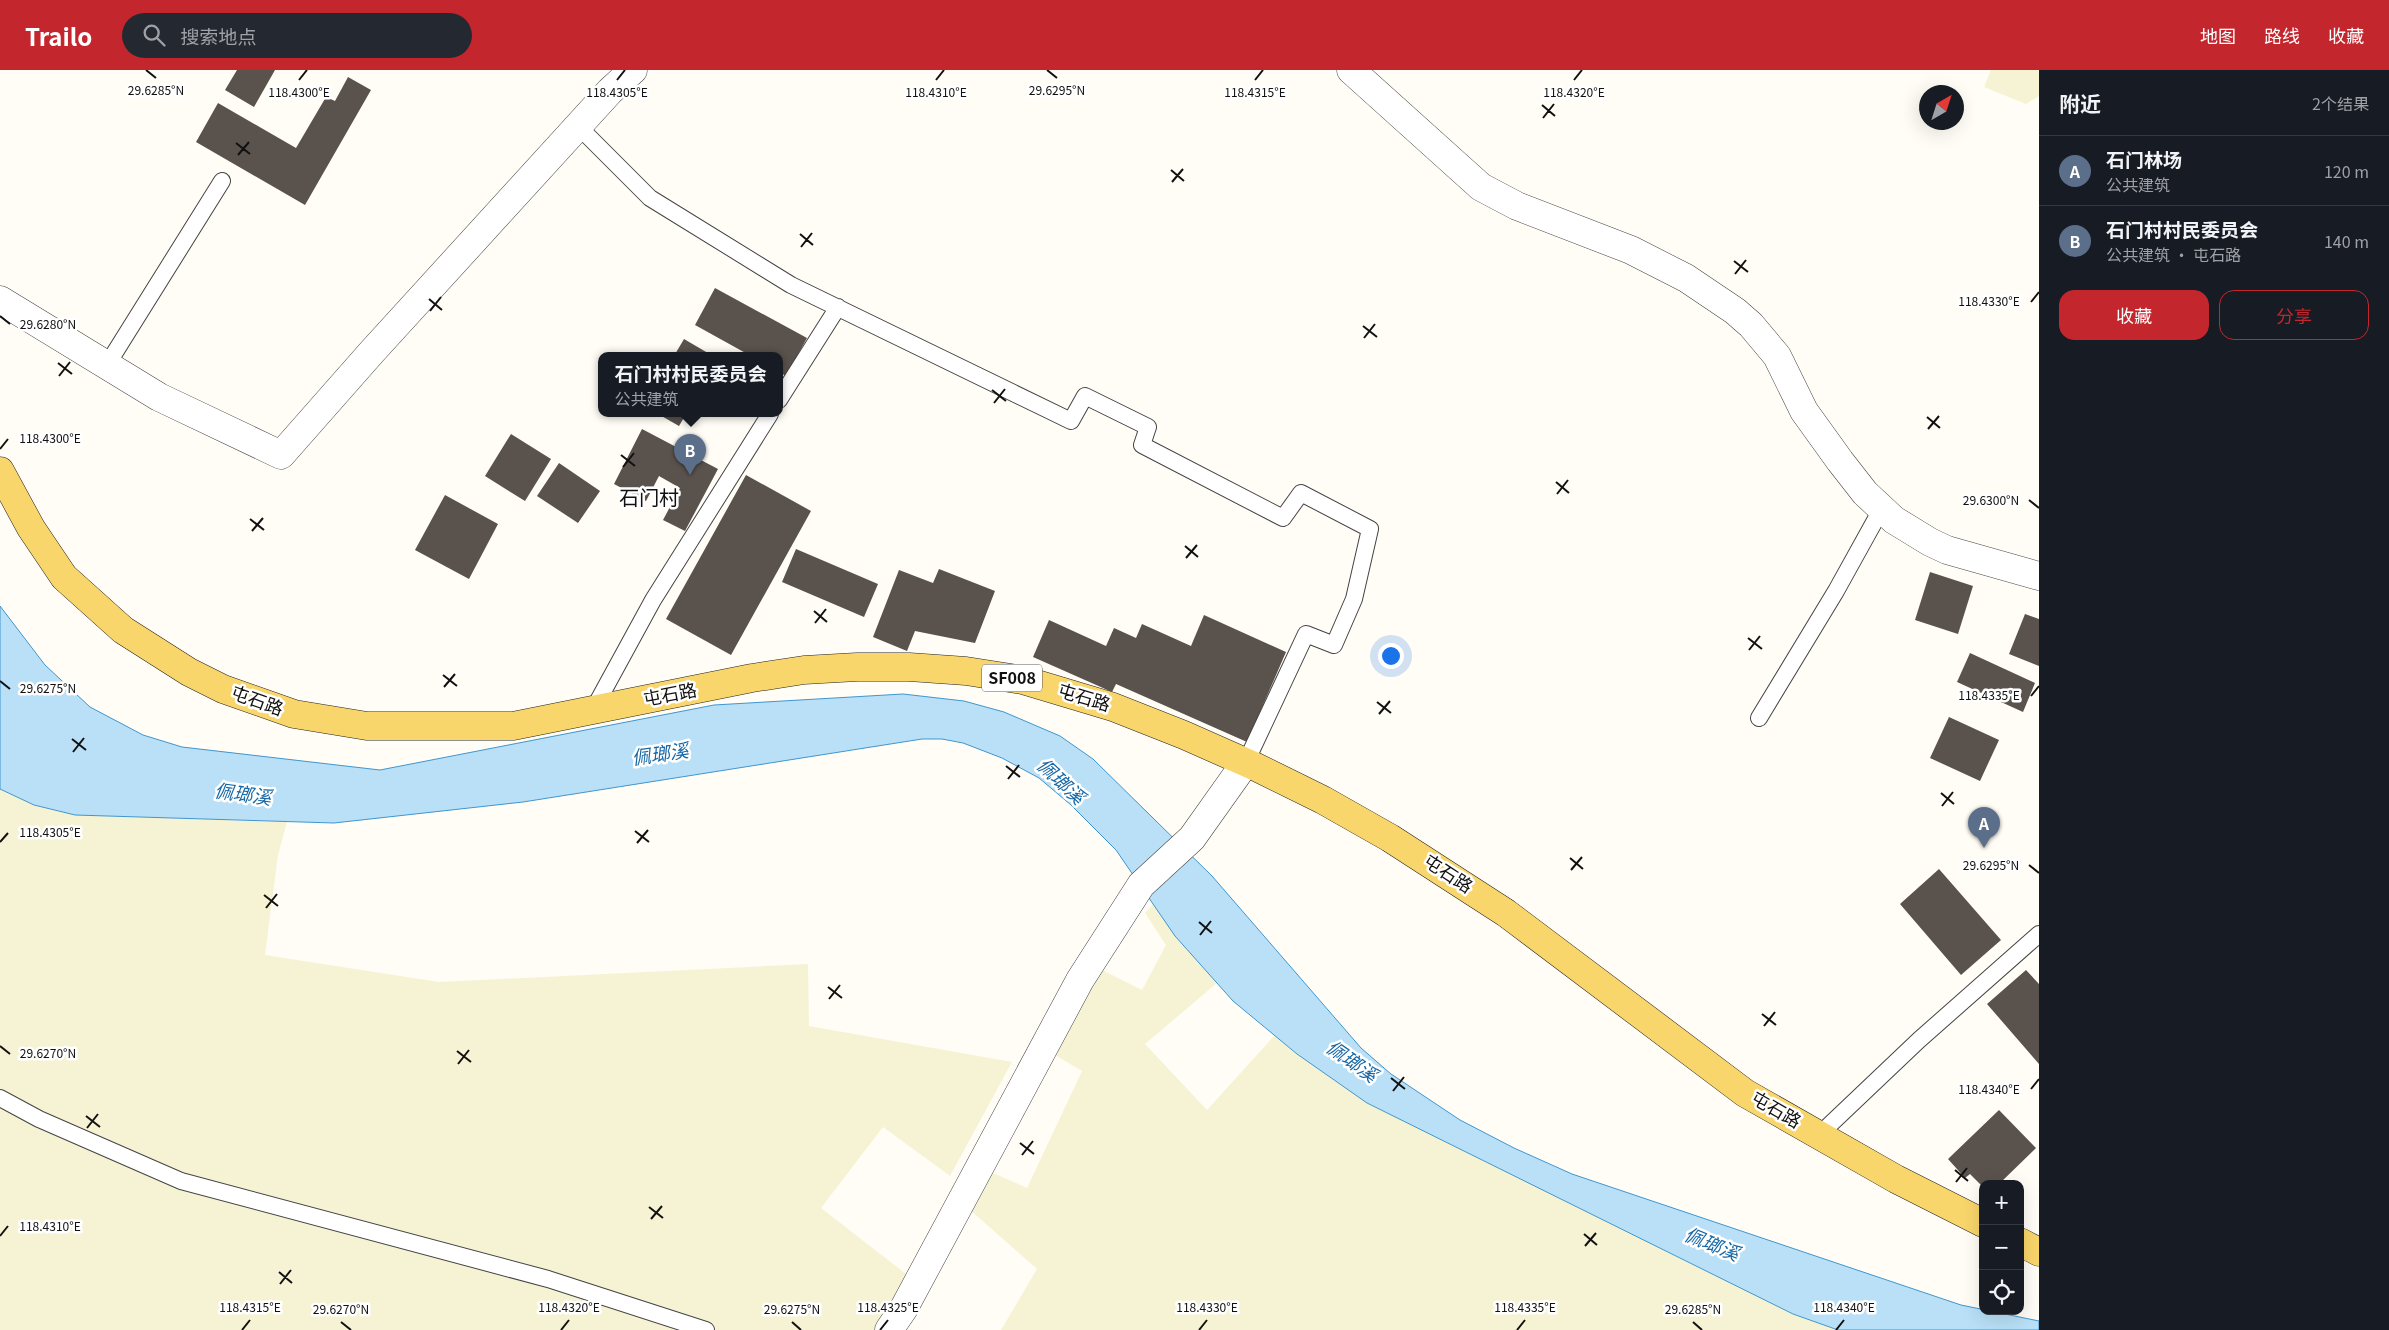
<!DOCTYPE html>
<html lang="zh">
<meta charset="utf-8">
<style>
body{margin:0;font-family:Georgia,"Noto Sans SC",serif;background:#242831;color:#f1f3f6}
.controls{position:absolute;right:15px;bottom:15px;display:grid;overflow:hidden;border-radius:10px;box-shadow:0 5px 20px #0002}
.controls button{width:45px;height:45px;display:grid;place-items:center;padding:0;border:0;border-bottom:1px solid #363941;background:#171b24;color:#f1f3f6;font:25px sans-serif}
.compass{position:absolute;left:1919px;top:15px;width:45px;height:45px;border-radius:50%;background:#171b24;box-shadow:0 5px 20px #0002;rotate:39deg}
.you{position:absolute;left:1390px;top:585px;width:18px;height:18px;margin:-12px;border:4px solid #fff;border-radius:50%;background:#1a73e8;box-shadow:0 0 0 8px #1a73e833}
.badge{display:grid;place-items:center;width:32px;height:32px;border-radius:50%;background:#c4262e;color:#fff;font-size:16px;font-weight:700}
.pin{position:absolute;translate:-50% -41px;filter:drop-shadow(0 1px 2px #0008)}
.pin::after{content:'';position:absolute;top:26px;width:18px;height:15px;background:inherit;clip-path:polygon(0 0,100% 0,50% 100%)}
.popup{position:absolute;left:598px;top:282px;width:185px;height:65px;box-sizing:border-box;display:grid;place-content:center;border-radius:10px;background:#171b24;filter:drop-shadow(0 1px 4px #0005);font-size:16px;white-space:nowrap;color:#9ea1a6}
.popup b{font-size:19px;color:#f1f3f6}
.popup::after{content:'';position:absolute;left:50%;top:100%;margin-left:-10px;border:10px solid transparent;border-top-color:#171b24}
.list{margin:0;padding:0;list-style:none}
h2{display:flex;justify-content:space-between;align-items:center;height:65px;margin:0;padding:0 20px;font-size:21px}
h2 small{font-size:16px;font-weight:400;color:#9ea1a6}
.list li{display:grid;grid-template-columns:32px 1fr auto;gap:15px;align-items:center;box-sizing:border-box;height:70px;padding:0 20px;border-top:1px solid #363941}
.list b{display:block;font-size:19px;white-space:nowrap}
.list p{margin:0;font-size:16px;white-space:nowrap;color:#9ea1a6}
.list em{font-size:16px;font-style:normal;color:#9ea1a6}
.actions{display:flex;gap:10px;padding:15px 20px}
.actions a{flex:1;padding:11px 0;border:1px solid #c4262e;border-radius:15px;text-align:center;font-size:18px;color:#c4262e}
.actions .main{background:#c4262e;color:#fff}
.icon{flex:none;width:28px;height:28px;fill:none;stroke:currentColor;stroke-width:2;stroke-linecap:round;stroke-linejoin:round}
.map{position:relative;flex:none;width:2039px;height:1260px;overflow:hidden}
header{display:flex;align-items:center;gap:30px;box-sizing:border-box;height:70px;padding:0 25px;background:#c4262e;color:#fff}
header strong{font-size:24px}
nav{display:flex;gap:28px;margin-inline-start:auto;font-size:18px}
.search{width:350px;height:45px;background:#242831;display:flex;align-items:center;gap:12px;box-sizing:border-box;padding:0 18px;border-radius:28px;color:#9ea1a6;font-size:19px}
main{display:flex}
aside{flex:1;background:#171b24}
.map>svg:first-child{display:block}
.farmland{fill:#f6f3d4}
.water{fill:#b9e0f7;stroke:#3f96cf}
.building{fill:#5a524d}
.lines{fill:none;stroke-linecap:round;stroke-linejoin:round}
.lane-casing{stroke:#444;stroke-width:18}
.street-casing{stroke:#444;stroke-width:29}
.primary-casing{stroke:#222;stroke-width:29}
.lane{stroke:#fff;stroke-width:16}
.street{stroke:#fff;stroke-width:28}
.primary{stroke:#f9d66b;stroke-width:28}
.ticks{fill:none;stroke:#111;stroke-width:2}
.labels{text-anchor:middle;stroke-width:5;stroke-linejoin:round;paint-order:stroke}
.shield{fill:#fff;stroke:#585858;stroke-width:1}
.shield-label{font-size:16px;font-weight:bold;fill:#111}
.street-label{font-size:18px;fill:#111;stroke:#fff}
.water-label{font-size:19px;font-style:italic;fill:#1768a6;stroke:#fff}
.quarter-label{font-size:20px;fill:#111;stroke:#fff}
.ticks-label{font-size:12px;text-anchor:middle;fill:#111;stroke:#fff;stroke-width:5;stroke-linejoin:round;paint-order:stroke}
</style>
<header>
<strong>Trailo</strong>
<div class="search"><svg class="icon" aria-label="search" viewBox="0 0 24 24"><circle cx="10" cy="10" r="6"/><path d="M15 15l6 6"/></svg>搜索地点</div>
<nav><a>地图</a><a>路线</a><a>收藏</a></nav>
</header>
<main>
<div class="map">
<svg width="2039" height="1260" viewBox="0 0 2039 1260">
<rect width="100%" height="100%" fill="#fffdf5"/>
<!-- farmland -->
<path class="farmland" d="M1991,0H2039V26L2026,34L1984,17Z
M0,719L34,735L75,745L287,752L278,785L265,885L439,912L808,894L809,956L1012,992L950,1106L883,1057L821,1138L910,1207L877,1260H0Z
M1153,834L1175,866L1217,913L1145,974L1207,1040L1275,965L1297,984L1367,1033L1793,1244L1838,1260H1001L1037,1199L969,1139L991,1102L1027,1118L1082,1001L1050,982L1100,899L1142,920L1166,875L1145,843Z"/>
<!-- water -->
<path class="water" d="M0,536L45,595L90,637L143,665L182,677L380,700L714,635L903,624L964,631L1004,642L1060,666L1093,689L1212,806L1361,978L1391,1004L1460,1050L1514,1078L1572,1104L1961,1235L2039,1251V1260H1838L1793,1244L1367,1033L1297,984L1233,931L1175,866L1116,780L1071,735L1039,708L1002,688L963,673L942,669H922L523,732L334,753L75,745L34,735L0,719Z"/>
<!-- building -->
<path class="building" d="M237,0H275L254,37L225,20Z
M348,7L371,20L305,135L196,72L218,33L296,78L326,27L335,31Z
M715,218L807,268L786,306L779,302V286H751L695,255Z
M684,269L713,286H674Z
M658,344H686L679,356Z
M642,359L718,399L685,461L663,450L680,418L659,406L646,431L614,414Z
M511,364L551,389L525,431L485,406Z
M559,393L600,421L578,453L537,426Z
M746,405L811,441L731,585L666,549Z
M445,425L498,454L469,509L415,480Z
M796,479L878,514L864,547L782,512Z
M939,499L995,521L975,573L915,561L907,581L873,567L899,500L933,513Z
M1930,502L1973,516L1958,564L1915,550Z
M2025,544L2039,549V596L2009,584Z
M1204,545L1286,582L1247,672L1116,614L1112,622L1033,587L1049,550L1106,576L1114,558L1136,568L1142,554L1191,576Z
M1970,583L2035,613L2023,642L1957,612Z
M1949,647L1999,670L1980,711L1930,688Z
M1939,799L2001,870L1961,905L1900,834Z
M2026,900L2039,914V994L1987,934Z
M1999,1040L2036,1078L1999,1114H1983V1117L1970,1104L1965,1108L1948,1089Z"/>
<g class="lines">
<defs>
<path id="lane" d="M578,56L650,128L791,215L1071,351L1085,326L1148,357L1142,375L1283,448L1301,423L1370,459L1354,529L1334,575L1306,564L1246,692
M107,295L222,111
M779,330L838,237
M593,640L653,530L770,344
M1759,648L1836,521L1882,438
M0,1028L39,1049L181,1111L548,1209L706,1260
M1819,1065L1919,970L2039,864"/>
<path id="street" d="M1351,0L1481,117L1517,136L1631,180L1686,208L1735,241L1751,255L1777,286L1804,341L1840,391L1865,423L1894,450L1930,472L1947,480L2039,506
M0,230L159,327L281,385L370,284L610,21L633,0
M889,1260L904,1238L1080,910L1141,815L1192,768L1246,692"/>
<path id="primary" d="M0,401L31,458L64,507L123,560L189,602L223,619L294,644L367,656H513L752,608L804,600L857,597H909L966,601L1023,610L1113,637L1184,665L1254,696L1323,730L1390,768L1506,843L1745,1023L1896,1109L1983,1153
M2020,1172L2039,1182"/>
</defs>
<!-- lane casing -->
<use href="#lane" class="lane-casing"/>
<!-- street casing -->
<use href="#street" class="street-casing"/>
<!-- primary casing -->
<use href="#primary" class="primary-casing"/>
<!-- lane -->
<use href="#lane" class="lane"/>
<!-- street -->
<use href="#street" class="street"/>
<!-- primary -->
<use href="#primary" class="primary"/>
</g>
<!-- ticks -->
<path class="ticks" d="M146,0L156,8M1047,0L1057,8M299,10L307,0M617,10L625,0M936,10L944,0M1255,10L1263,0M1574,10L1582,0M1542,35L1555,46M1543,48L1554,34M236,73L250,84M238,85L249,72M1171,100L1184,111M1172,112L1183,99M800,164L813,175M801,177L812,163M1734,191L1748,202M1735,204L1746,190M429,229L442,240M2031,232L2039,222M430,241L441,227M0,246L10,254M1363,256L1377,267M1364,268L1375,254M58,293L72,304M59,306L70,292M992,320L1006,331M994,333L1005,319M1927,347L1940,358M1928,359L1939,346M0,379L8,369M621,385L635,396M623,397L634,383M1556,412L1569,423M1557,424L1568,410M2029,430L2039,438M250,449L264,460M252,461L263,448M1185,476L1198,487M1186,488L1197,475M814,541L827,552M815,553L826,539M1748,568L1762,579M1749,580L1760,566M443,605L457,616M0,611L10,619M444,617L455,604M2031,626L2039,616M1377,632L1391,643M1379,644L1390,631M72,669L86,680M73,682L84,668M1006,696L1020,707M1008,709L1019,695M1941,723L1954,734M1942,736L1953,722M635,761L649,772M0,772L8,763M637,773L648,760M1570,788L1583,799M2029,795L2039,803M1571,800L1582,787M264,825L278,836M266,838L277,824M1199,852L1212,863M1200,865L1211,851M828,917L842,928M829,929L840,915M1762,944L1776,955M1764,956L1775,942M0,976L10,984M457,981L471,992M458,994L469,980M1391,1008L1405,1019M2031,1019L2039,1009M1393,1021L1404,1007M86,1046L100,1057M87,1058L98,1044M1020,1073L1034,1084M1022,1085L1033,1071M1955,1100L1968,1111M1956,1112L1967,1098M649,1137L663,1148M651,1149L662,1136M1584,1164L1597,1175M0,1166L8,1156M1585,1176L1596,1163M279,1202L292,1213M280,1214L291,1200M341,1252L351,1260M792,1252L801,1260M1693,1252L1702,1260M242,1260L250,1250M561,1260L569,1250M880,1260L888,1250M1199,1260L1207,1250M1517,1260L1525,1250M1836,1260L1844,1250"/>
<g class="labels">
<!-- shield labels -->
<rect class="shield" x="982" y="594.5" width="60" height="27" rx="4"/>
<g class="shield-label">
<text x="1012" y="614">SF008</text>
</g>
<!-- street labels -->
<g class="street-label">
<text transform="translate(670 625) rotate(-11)" y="6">屯石路</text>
<text transform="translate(1084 628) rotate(17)" y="6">屯石路</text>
<text transform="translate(257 631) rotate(20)" y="6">屯石路</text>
<text transform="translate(1448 804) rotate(33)" y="6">屯石路</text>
<text transform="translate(1776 1040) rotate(30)" y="6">屯石路</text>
</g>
<!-- water labels -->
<g class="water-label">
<text transform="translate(660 684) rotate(-8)" y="7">佩瑯溪</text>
<text transform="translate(1061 711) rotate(43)" y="7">佩瑯溪</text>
<text transform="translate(243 724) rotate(8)" y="7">佩瑯溪</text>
<text transform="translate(1352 991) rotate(35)" y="7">佩瑯溪</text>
<text transform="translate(1712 1174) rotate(22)" y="7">佩瑯溪</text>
</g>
<!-- quarter labels -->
<g class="quarter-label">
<text x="649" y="435">石门村</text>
</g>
</g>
<g class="ticks-label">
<text x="156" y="25">29.6285°N</text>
<text x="1057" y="25">29.6295°N</text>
<text x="299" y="27">118.4300°E</text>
<text x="617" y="27">118.4305°E</text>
<text x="1255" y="27">118.4315°E</text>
<text x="1574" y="27">118.4320°E</text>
<text x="936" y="27">118.4310°E</text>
<text x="1989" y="236">118.4330°E</text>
<text x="48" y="259">29.6280°N</text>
<text x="50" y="373">118.4300°E</text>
<text x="1991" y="435">29.6300°N</text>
<text x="48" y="623">29.6275°N</text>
<text x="1989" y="630">118.4335°E</text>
<text x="50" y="767">118.4305°E</text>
<text x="1991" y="800">29.6295°N</text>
<text x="48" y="988">29.6270°N</text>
<text x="1989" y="1024">118.4340°E</text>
<text x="50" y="1161">118.4310°E</text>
<text x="250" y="1242">118.4315°E</text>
<text x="569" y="1242">118.4320°E</text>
<text x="888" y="1242">118.4325°E</text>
<text x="1207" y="1242">118.4330°E</text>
<text x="1525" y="1242">118.4335°E</text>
<text x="1844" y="1242">118.4340°E</text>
<text x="341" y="1244">29.6270°N</text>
<text x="792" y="1244">29.6275°N</text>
<text x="1693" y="1244">29.6285°N</text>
</g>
</svg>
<div class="controls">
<button>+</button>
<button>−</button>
<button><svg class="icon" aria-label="locate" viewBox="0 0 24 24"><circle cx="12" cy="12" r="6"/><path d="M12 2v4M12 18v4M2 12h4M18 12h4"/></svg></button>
</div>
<svg class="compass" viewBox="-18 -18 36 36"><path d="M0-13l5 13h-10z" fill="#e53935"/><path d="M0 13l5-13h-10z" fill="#9ea1a6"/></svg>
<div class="you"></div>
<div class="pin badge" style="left:1984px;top:778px;background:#5c6f8a">A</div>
<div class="pin badge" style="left:690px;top:405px;background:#5c6f8a">B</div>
<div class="popup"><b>石门村村民委员会</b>公共建筑</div>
</div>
<aside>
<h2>附近<small>2个结果</small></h2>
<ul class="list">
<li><span class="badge" style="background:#5c6f8a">A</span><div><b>石门林场</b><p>公共建筑</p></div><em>120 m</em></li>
<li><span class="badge" style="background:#5c6f8a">B</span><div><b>石门村村民委员会</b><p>公共建筑 · 屯石路</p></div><em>140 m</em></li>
</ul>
<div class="actions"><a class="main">收藏</a><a>分享</a></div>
</aside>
</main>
